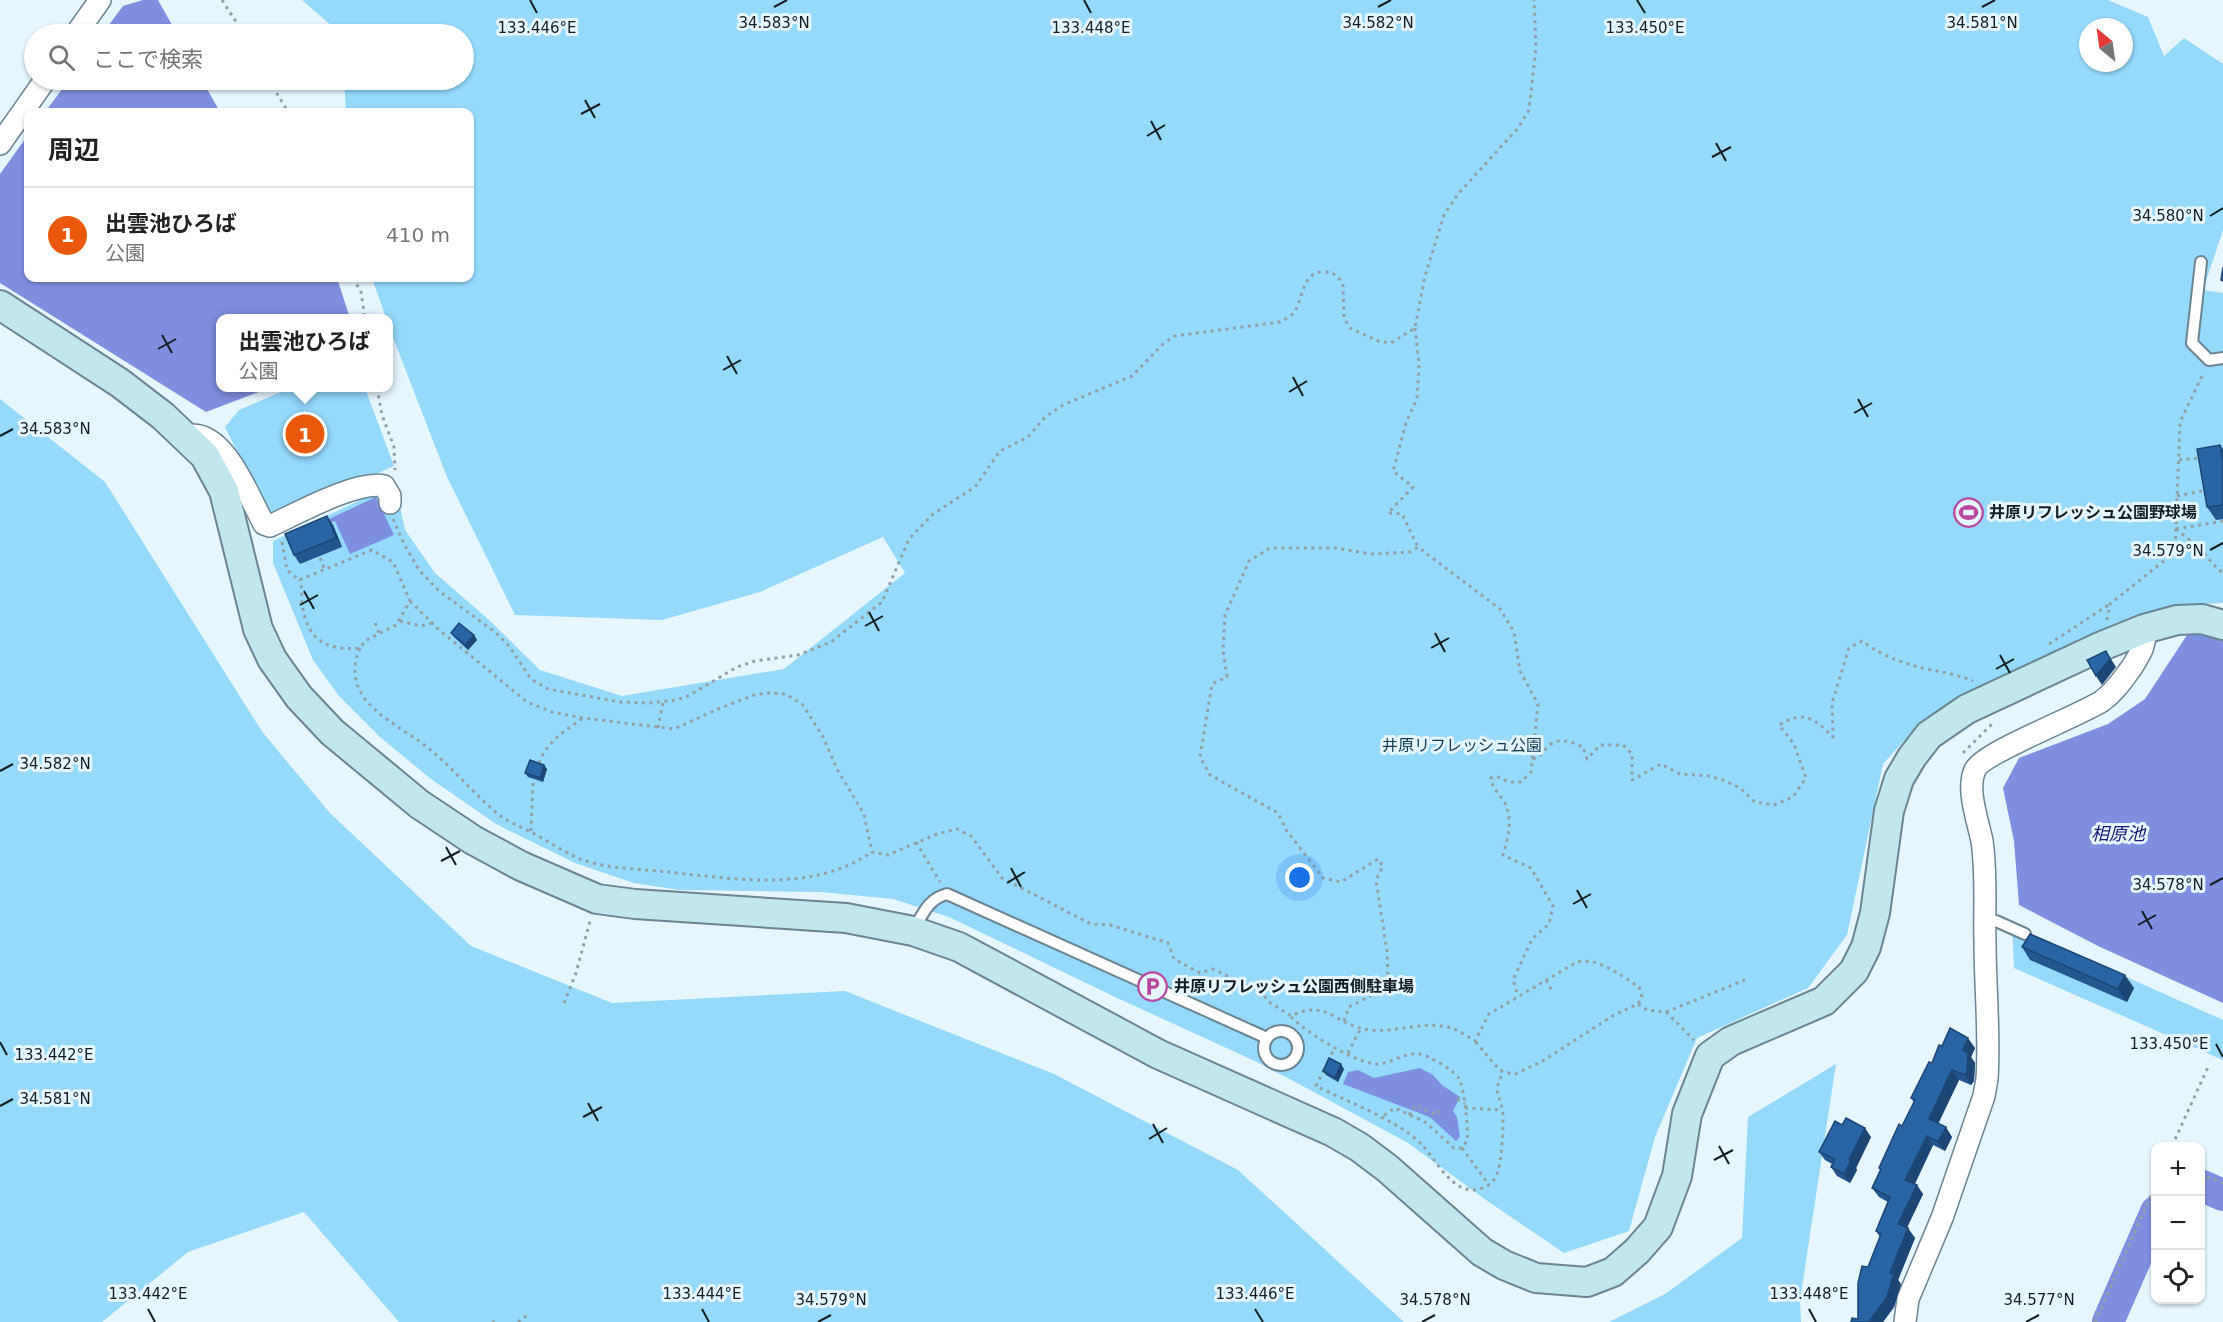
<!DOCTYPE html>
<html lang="ja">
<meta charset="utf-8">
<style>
body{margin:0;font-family:"DejaVu Sans","Noto Sans JP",sans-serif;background:#f6f6f6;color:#222}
.controls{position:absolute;right:18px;bottom:18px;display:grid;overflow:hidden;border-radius:12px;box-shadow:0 2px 4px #0004}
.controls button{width:54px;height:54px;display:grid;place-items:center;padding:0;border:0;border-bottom:2px solid #e0e0e0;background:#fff;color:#222;font:30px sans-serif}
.compass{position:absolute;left:2079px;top:18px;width:54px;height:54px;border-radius:50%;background:#fff;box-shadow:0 2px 4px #0004;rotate:331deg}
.you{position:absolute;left:1300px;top:878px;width:21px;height:21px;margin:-15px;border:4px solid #fff;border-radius:50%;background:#1a73e8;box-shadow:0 0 0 9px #1a73e833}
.badge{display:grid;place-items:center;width:39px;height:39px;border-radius:50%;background:#ea580c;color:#fff;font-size:20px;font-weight:700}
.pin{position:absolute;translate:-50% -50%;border:3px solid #fff;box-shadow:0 2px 6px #0006}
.popup{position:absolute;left:216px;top:314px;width:177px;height:78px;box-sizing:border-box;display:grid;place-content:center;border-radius:12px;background:#fff;filter:drop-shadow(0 2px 4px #0005);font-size:20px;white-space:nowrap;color:#767676}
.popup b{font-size:22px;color:#222}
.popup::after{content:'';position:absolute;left:50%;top:100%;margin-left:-12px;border:12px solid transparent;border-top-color:#fff}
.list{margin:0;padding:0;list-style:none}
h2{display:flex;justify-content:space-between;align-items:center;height:78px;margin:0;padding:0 24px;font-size:26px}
h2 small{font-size:20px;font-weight:400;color:#767676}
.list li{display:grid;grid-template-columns:39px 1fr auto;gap:18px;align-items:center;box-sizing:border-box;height:96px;padding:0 24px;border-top:2px solid #e0e0e0}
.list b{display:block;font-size:22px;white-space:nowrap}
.list p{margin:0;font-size:20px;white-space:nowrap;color:#767676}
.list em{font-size:20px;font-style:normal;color:#767676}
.icon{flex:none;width:33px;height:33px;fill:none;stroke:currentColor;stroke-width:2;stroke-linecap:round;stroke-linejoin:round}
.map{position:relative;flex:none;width:2223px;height:1322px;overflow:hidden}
.search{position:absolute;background:#fff;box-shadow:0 2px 4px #0004;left:24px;top:24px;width:450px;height:66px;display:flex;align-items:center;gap:15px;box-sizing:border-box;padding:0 21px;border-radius:33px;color:#767676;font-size:22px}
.panel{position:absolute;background:#fff;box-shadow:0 2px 4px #0004;left:24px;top:108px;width:450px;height:174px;border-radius:12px}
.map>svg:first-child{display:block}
.green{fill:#95d9fd;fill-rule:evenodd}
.water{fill:#7f8fe0}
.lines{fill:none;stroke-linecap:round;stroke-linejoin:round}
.river{stroke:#7f8fe0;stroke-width:32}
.lane-casing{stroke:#6b8491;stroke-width:14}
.street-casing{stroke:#6b8491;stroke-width:24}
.secondary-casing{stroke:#6b8491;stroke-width:32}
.path{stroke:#919fa6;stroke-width:3;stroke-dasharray:3 4.5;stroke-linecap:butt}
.lane{stroke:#fff;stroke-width:10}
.street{stroke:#fff;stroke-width:21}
.secondary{stroke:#c0e7ed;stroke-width:28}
.wall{fill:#23568e}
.shaded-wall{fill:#1d4674}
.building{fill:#2964a5;stroke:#1d4674;stroke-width:1.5}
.ticks{fill:none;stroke:#131d22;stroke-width:2}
.labels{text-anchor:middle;stroke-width:6;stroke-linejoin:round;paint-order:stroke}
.poi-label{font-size:16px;font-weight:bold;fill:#131d22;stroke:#e6f6ff;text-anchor:start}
.park-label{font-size:16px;fill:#0d3c50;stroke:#e6f6ff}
.water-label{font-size:18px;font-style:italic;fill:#1b1472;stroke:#e6f6ff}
.ticks-label{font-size:15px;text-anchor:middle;fill:#131d22;stroke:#e6f6ff;stroke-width:6;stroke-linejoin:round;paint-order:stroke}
</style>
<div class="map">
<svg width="2223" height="1322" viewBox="0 0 2223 1322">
<rect width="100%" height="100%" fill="#e6f6ff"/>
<!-- green -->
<path class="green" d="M302,0H2108L2148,17L2164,56L2184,38L2223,64V230L2203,290L2223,293V603L2179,605L2116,627L1921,722L1883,764L1847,935L1808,988L1697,1038L1655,1137L1629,1231L1564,1253L1486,1200L1408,1143L1312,1091L1257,1062L1115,997L949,917L893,899L821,892L679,890L634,883L575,863L496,824L431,779L380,737L339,696L313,660L273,563V541L395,484L405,530L435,573L488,619L540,670L622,696L784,669L905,573L883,537L760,592L662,620L515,615L447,477L389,327V318H386L372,278H470V112H346L344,80H464V34H341ZM2088,27H2124V63H2088Z
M290,388H365L394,466L324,497L270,518L225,427L239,410Z
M0,399L105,482L263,733L330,813L471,946L612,1003L845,991L1054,1074L1238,1170L1404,1322H399L304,1212L188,1252L102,1322H0Z
M2012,926L2223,1020V1060L2014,968Z
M1836,1064L1800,1300L1801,1322H1609L1665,1294L1742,1238L1748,1117Z"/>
<!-- water -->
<path class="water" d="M143,0H158L177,34H102L123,6Z
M69,80H202L220,112H45Z
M28,135V278H337L350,318H221V388H269L206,412L0,283V174Z
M376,497L394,535L350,554L335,521L318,528L316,525Z
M2189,632L2223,637V1003L2098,946L2019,905L2014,841L2003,788L2019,758L2108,724L2145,699Z
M1420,1068L1433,1075L1442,1085L1460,1097L1453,1111L1457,1117L1460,1137L1456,1141L1431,1118L1422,1114L1343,1084L1348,1072L1358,1070L1374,1078Z"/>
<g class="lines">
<!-- river -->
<path class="river" d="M2200,1185L2223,1195
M2108,1322L2156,1212"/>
<defs>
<path id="lane" d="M2201,262L2192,343L2209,360L2223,358
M1996,921L2025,934
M914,929C923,914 928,899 947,894L1267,1038
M1264 1048a17 17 0 1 1 34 0a17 17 0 1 1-34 0Z"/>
<path id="street" d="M76,34L100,0
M0,144L45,80
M184,435C190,435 197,434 203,437C231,448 250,499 264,524L270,526C296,514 357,480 384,486L390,496V503
M1905,1322L1908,1299L1942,1218L1984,1096L1987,1079C1990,1033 1985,987 1985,942C1984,908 1987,875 1982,841C1978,821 1966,789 1975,770C1982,753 2079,716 2102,701C2115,692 2123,679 2132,667C2140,654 2147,644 2144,629"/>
<path id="secondary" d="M0,305L120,383L163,416L205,456L224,491L258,629L272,659L299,697L332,732L419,804L473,840L521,866L597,899L635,904L846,918L913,931L959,947L1158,1054L1333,1132L1359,1147L1387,1168L1482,1252L1504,1265L1536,1278L1587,1282L1613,1272L1637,1251L1658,1227L1677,1176L1687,1114L1710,1056L1731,1041L1824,1001L1854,971L1866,947L1875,913L1889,811L1899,779L1912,757L1929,735L1967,709L2102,646L2144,629L2177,620L2202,619L2223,625"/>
</defs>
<!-- lane casing -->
<use href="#lane" class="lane-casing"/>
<!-- street casing -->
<use href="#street" class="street-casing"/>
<!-- secondary casing -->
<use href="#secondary" class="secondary-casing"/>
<!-- path -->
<path class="path" d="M222,0L244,34
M269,80L288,112
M353,278L361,292L365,318
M1415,328L1419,364L1417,398L1406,423L1393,471L1413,487L1388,513L1402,514L1418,547
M377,388L382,415L394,447L395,470
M2179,460L2201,458
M2177,496L2207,490
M393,519L404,544L419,570L439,591L495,632L509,646L531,679L548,689L620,702L649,703L676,700L688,696L737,667L755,661L798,655L831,642L882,602L909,539L933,514L975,487L1000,451L1028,437L1045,417L1063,405L1132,376L1164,343L1175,336L1280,322C1285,319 1292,316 1295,311C1303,297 1303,271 1324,272C1334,272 1338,276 1343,284L1344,318L1350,328L1378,341L1391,343L1415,328L1425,276L1444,215L1458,194L1518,128L1529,110L1536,48L1534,0
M2176,529L2202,550L2213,564L2223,573
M2176,529L2223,521
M282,542L287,570L299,580L372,550L393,562L410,601L396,625L365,641L360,648C324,651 307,639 302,603C301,595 303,587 299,580
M320,558L325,570
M410,601L438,629L527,702L552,712L583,718L674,729L718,709L754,695L769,693L786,694L803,705L823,737L837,769L864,814L872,852L888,855L937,834L957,829L971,836L1002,878L1091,924L1110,925L1168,943L1174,959L1200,973L1213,969L1262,993L1269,1002L1291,1016C1329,998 1335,1026 1370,1030C1397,1033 1427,1019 1454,1029C1461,1032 1468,1037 1475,1041L1489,1014L1577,962C1599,957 1621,976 1639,987L1642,997L1638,1004L1614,1015L1541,1062L1515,1074L1503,1072
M2107,620L2110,604L2175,552L2180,422L2204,372
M400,621L421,626L432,623
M375,623L379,633
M2049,644L2110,604
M360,648C337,704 399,722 433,752C457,772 477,798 502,817C511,823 521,827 531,832C548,841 565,853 583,860C609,869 640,869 668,872C735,879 813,893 872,852
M658,728L663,702
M1963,753L1994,722
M1533,759C1543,756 1543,750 1551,744C1561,737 1574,743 1583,747L1587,759L1600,745H1623L1632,754V780L1661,764L1680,774L1709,776L1723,780L1740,788L1755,802L1774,805L1793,797L1806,778L1794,744L1779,725C1804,710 1814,718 1833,737L1832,703L1849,648L1862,641C1879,654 1902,663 1922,668C1940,672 1957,674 1973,681
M539,763C547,741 565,731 583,718
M531,831L533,782
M916,842L940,882
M1546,980L1552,991
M564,1003L576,973L590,921
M1638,1004L1647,1010L1666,1012L1694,1040
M1666,1012L1745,980
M1291,1017C1307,1033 1352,1061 1375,1064C1390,1065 1403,1052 1419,1054C1428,1055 1453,1070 1458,1077C1464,1084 1469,1132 1467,1141C1466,1142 1462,1148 1462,1148H1454L1425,1122L1395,1108L1380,1118
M1344,1021L1349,1007L1370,996L1388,978L1387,951L1376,880L1383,866L1378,859L1341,882L1323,878L1287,831L1278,813L1210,775L1200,757L1212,684L1227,677L1223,650L1225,615L1249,561L1270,548H1336L1371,554L1410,552L1418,547L1500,609L1514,632L1520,671L1538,704L1531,772L1521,782H1509L1496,776L1491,778C1492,789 1500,794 1505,803C1513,821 1508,838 1503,855L1531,868L1553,906L1549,924L1532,939L1513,980L1518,996
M1348,1053L1361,1028
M1328,1061L1335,1047
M1324,1070L1316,1086C1346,1101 1399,1121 1421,1144C1435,1158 1446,1183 1466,1189C1479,1193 1495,1185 1498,1171C1502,1157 1503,1131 1503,1116C1502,1094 1491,1096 1503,1072L1494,1064L1475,1041
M1457,1099L1465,1103
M1465,1108L1502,1110
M1409,1115L1415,1105L1437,1115L1440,1107
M2172,1146L2209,1065
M1462,1148L1489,1185
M2200,1174L2223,1183
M492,1322H495
M518,1322L529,1314
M2095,1322L2156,1184"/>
<!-- lane -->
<use href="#lane" class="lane"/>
<!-- street -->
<use href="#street" class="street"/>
<!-- secondary -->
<use href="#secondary" class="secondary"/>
</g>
<!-- wall -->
<path class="wall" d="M2220,445L2223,449V519L2216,520L2207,507Z
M327,516L333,525L342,547L300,564L294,555Z
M451,633L474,635L477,640L468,650L454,637Z
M544,765L547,769L543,782L528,777L525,773Z
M2022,947L2134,988L2127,1002L2030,960Z
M1942,1046L1975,1048L1971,1057L1975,1063L1974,1081L1971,1085L1959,1080L1938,1124L1952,1137L1945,1151L1933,1145L1915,1184L1923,1194L1907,1228L1915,1238L1898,1280L1901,1284L1894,1307L1883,1322H1851L1858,1319L1868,1267L1880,1237L1876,1231L1888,1202L1879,1197L1872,1188L1880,1170L1879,1168L1902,1126L1914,1102L1911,1098Z
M1344,1069L1338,1082L1326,1075L1323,1071Z
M1842,1125L1871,1137L1856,1168L1857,1170L1850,1183L1837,1176L1831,1167L1832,1164L1825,1160L1819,1152Z"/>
<!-- shaded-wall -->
<path class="shaded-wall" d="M327,516L333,525L342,547L336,538Z
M474,635L477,640L468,650L465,645Z
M2106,651L2116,667L2102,685L2096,676Z
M544,765L547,769L543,782L540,778Z
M2125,975L2134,988L2127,1002L2118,989Z
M1968,1038L1975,1048L1971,1057L1975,1063L1974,1081L1971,1085L1965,1075L1963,1050Z
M1341,1064L1344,1069L1338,1082L1335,1078Z
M1952,1070L1959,1080L1936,1128L1929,1119Z
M1946,1127L1952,1137L1945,1151L1938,1142Z
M1865,1128L1871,1137L1856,1168L1857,1170L1850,1183L1844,1174L1849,1160Z
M1927,1136L1933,1145L1912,1189L1905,1180Z
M1917,1185L1923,1194L1904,1233L1898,1224Z
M1908,1228L1915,1238L1898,1280L1901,1284L1894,1307L1883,1322H1869Z"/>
<!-- building -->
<path class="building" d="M2223,267V281L2221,280Z
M2220,445L2223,460V505L2207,507L2197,449Z
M327,516L336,538L294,555L285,534Z
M459,623L474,635L465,645L451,633Z
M2106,651L2110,659L2096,676L2087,660Z
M530,760L544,765L540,778L525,773Z
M2030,934L2125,975L2118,989L2022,947Z
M1950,1028L1968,1038L1963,1050L1968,1053L1967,1071L1965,1075L1952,1070L1929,1119L1946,1127L1938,1142L1927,1136L1905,1180L1917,1185L1898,1224L1908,1228L1890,1273L1894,1274L1887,1297L1869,1322H1851L1852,1318L1858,1319V1283L1862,1266L1868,1267L1881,1234L1876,1231L1890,1197L1872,1188L1881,1169L1879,1168L1899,1124L1902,1126L1915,1100L1911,1098L1929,1062L1932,1063L1939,1045L1942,1046Z
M1329,1058L1341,1064L1335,1078L1323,1071Z
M1846,1118L1865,1128L1849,1160L1851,1161L1844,1174L1831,1167L1835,1159L1819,1152L1835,1121L1842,1125Z"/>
<!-- ticks -->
<path class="ticks" d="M530,0L537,13M1084,0L1091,13M1637,0L1645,13M774,7L787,0M1378,7L1391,0M1982,7L1995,0M585,100L595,118M581,114L600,104M1151,121L1161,140M1147,136L1165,125M1716,143L1726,161M1712,157L1731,147M2210,216L2223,208M162,335L172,353M158,349L176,339M727,356L737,374M723,370L741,360M1293,377L1303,396M1289,392L1307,381M1858,399L1868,417M1854,413L1872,403M0,436L13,429M2210,550L2223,543M304,591L314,609M300,605L318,595M869,612L879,631M865,626L883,616M1435,633L1445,652M1431,648L1449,638M2000,655L2010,673M1996,669L2014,659M0,771L13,764M446,847L456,865M441,861L460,851M1011,868L1021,887M1007,883L1025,872M2210,885L2223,878M1577,890L1587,908M1573,904L1591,894M2142,911L2152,929M2138,925L2156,915M0,1042L7,1055M2216,1044L2223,1057M588,1103L598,1121M0,1106L13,1099M583,1117L602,1107M1153,1124L1163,1143M1149,1139L1167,1128M1719,1146L1729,1164M1714,1160L1733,1150M148,1309L155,1322M702,1309L709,1322M1255,1309L1263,1322M1809,1309L1816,1322M818,1322L831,1315M1422,1322L1435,1315M2026,1322L2039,1315"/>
<!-- icons -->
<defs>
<symbol id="stadium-ring" viewBox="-11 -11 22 22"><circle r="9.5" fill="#e6f6ff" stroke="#ba46a0" stroke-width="1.5"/><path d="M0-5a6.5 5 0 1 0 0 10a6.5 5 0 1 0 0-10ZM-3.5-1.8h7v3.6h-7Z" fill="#ba46a0"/></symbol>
<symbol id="parking-ring" viewBox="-11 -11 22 22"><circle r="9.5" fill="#e6f6ff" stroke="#ba46a0" stroke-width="1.5"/><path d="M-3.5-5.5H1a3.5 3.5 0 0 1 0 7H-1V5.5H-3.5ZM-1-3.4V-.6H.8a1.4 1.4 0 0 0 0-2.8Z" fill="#ba46a0"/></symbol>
</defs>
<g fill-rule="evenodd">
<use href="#stadium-ring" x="1952" y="496" width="33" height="33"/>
<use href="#parking-ring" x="1136" y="970" width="33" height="33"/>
</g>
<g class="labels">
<!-- poi labels -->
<g class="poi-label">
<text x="1989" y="518">井原リフレッシュ公園野球場</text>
<text x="1174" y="992">井原リフレッシュ公園西側駐車場</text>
</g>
<!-- park labels -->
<g class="park-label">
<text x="1462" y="751">井原リフレッシュ公園</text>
</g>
<!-- water labels -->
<g class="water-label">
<text x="2118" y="840">相原池</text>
</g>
</g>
<g class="ticks-label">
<text x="1378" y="28">34.582°N</text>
<text x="774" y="28">34.583°N</text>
<text x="1982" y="28">34.581°N</text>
<text x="537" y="33">133.446°E</text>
<text x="1091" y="33">133.448°E</text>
<text x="1645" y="33">133.450°E</text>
<text x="2168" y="221">34.580°N</text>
<text x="55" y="434">34.583°N</text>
<text x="2168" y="556">34.579°N</text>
<text x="55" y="769">34.582°N</text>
<text x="2168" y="890">34.578°N</text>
<text x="2169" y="1049">133.450°E</text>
<text x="54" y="1060">133.442°E</text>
<text x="55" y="1104">34.581°N</text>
<text x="148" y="1299">133.442°E</text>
<text x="702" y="1299">133.444°E</text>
<text x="1255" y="1299">133.446°E</text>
<text x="1809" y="1299">133.448°E</text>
<text x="831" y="1305">34.579°N</text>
<text x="1435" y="1305">34.578°N</text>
<text x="2039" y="1305">34.577°N</text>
</g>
</svg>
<div class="controls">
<button>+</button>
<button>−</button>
<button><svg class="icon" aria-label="locate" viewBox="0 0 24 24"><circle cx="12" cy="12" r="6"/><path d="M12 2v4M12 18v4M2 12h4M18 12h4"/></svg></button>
</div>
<svg class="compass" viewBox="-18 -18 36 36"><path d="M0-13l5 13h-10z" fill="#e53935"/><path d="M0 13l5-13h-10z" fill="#767676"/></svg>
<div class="you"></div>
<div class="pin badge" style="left:305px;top:434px">1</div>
<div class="popup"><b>出雲池ひろば</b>公園</div>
<div class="search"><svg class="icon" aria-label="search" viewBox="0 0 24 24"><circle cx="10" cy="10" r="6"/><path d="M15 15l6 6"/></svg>ここで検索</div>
<section class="panel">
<h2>周辺<small></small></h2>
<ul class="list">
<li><span class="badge">1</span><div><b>出雲池ひろば</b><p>公園</p></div><em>410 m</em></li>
</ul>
</section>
</div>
